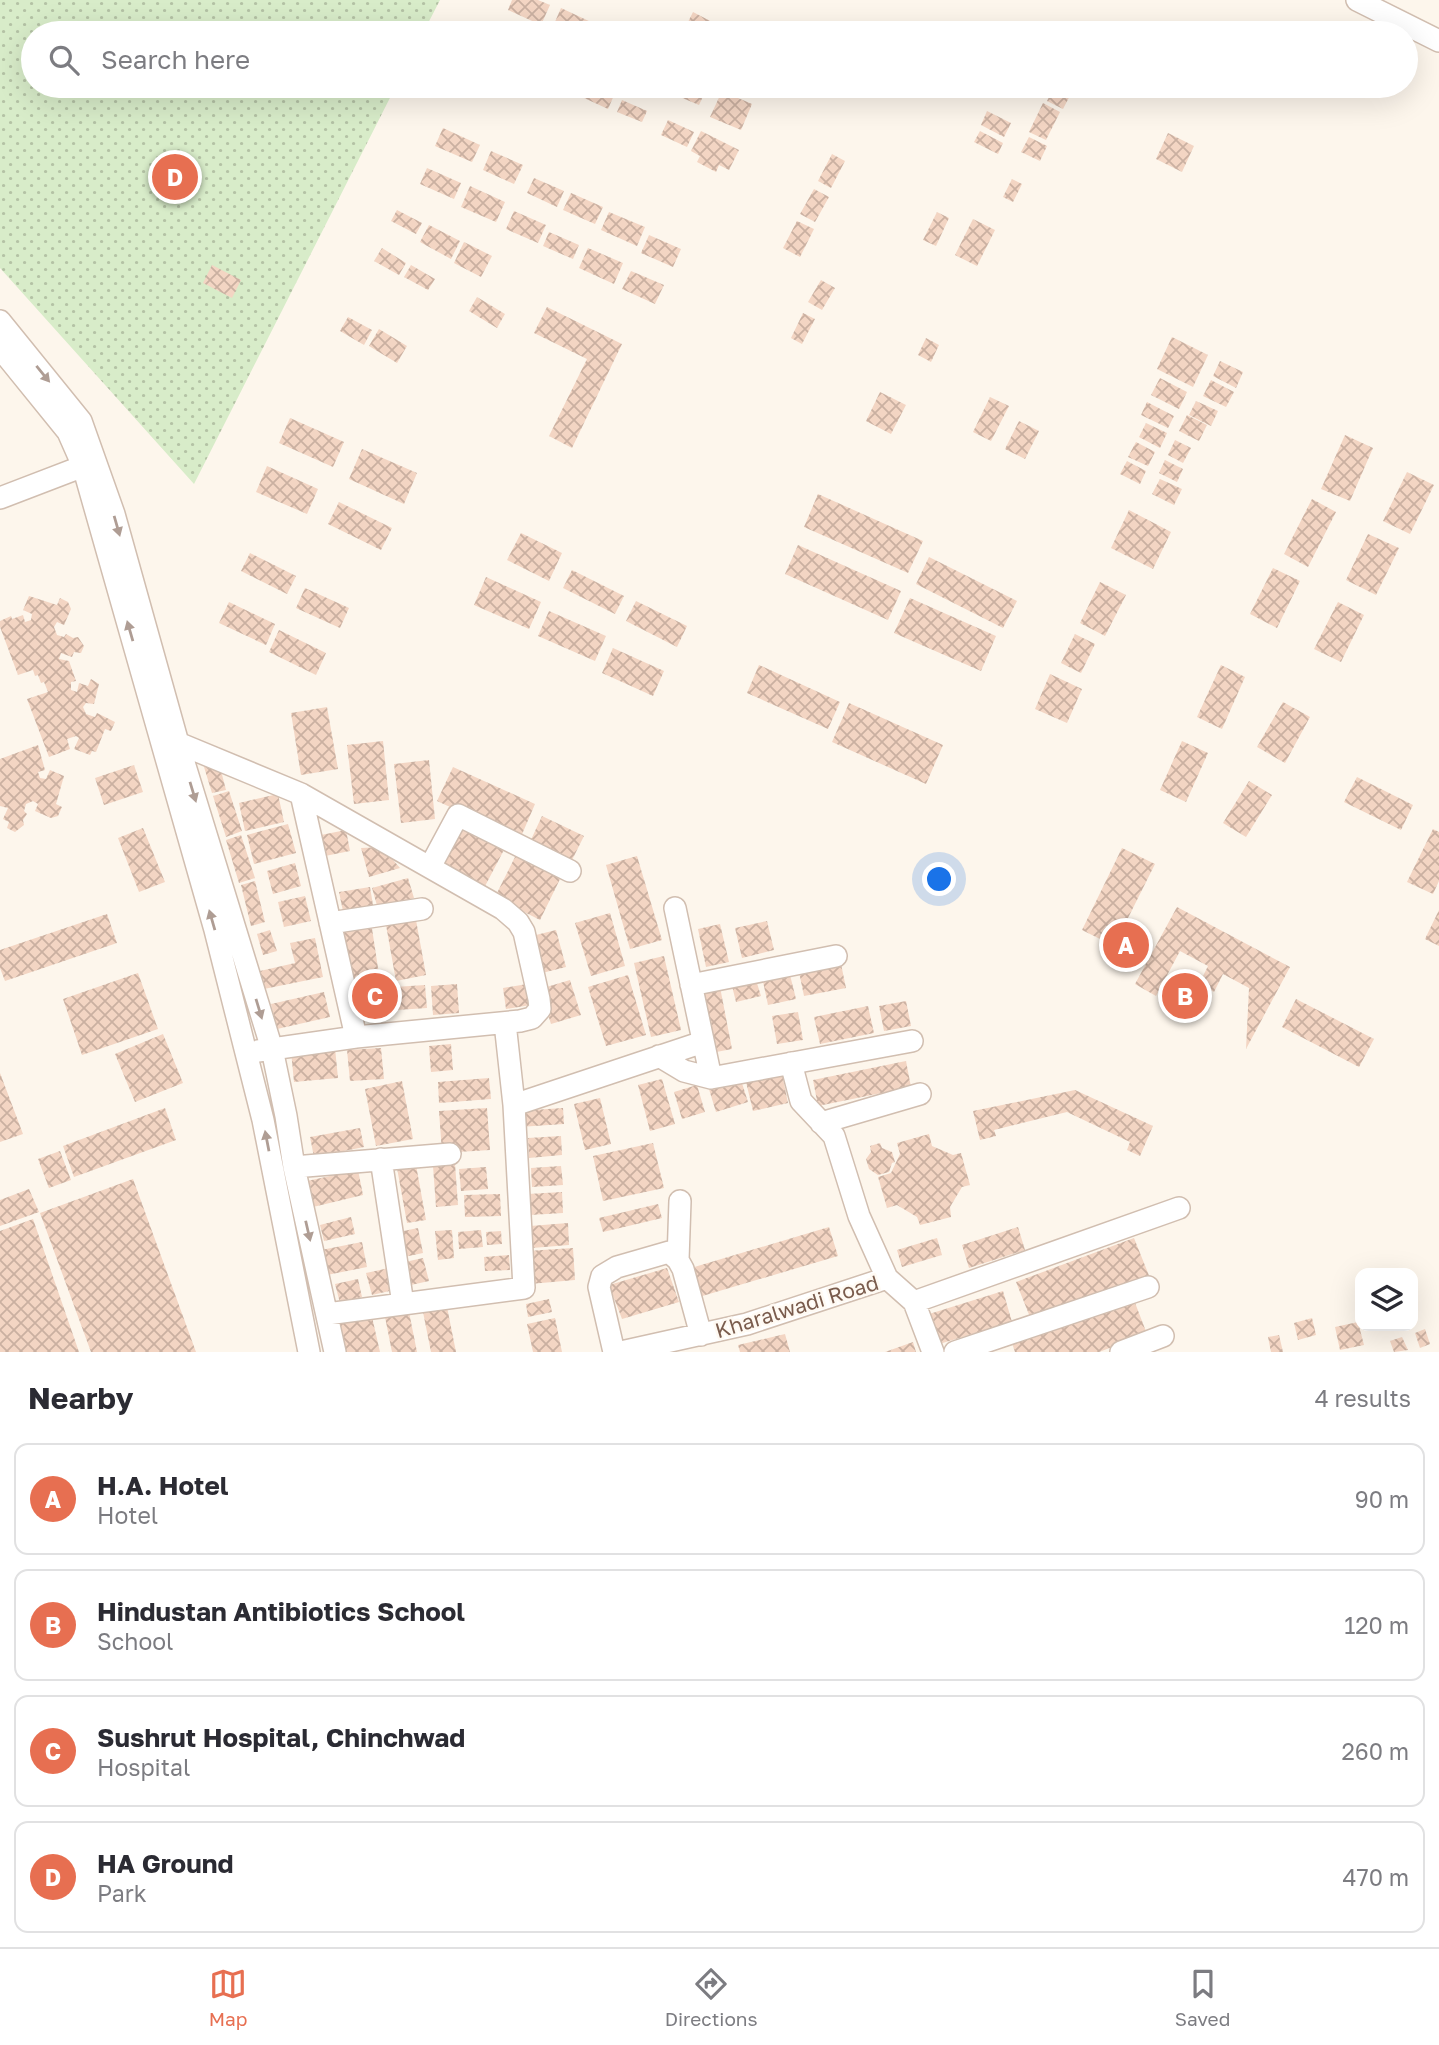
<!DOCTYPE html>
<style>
body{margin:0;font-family:"Golos Text",sans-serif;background:#f2f2f3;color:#2b2b33}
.controls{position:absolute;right:21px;bottom:21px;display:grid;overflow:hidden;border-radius:14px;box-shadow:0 7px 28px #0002}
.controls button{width:63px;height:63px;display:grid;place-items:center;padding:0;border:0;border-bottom:2px solid #e1e1e2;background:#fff;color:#2b2b33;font:35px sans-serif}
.you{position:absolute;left:940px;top:880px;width:24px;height:24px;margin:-18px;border:5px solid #fff;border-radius:50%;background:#1a73e8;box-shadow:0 0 0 10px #1a73e833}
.badge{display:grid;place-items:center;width:46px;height:46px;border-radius:50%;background:#e76f51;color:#fff;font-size:23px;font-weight:700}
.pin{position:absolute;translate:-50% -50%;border:4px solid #fff;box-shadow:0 2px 7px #0006}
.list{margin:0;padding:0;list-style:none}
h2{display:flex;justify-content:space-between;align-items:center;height:91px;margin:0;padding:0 28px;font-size:30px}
h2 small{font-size:23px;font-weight:400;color:#7c7c81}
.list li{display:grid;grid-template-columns:46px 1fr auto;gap:21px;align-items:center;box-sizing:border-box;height:112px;margin:0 14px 14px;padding:0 14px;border:2px solid #e1e1e2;border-radius:14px}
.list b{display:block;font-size:26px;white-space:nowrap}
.list p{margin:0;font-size:23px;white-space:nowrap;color:#7c7c81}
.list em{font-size:23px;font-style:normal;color:#7c7c81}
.icon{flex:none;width:38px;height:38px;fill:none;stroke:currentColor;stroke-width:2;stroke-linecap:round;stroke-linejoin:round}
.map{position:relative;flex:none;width:1439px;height:1352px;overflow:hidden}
.search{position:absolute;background:#fff;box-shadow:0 7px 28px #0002;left:21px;right:21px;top:21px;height:77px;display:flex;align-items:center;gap:18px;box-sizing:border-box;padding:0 24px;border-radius:38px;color:#7c7c81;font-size:26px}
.sheet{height:595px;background:#fff}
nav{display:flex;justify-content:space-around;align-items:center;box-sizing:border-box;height:98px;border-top:2px solid #e1e1e2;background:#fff;font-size:19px;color:#7c7c81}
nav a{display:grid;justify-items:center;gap:4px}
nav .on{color:#e76f51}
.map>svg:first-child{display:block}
.park{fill:url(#park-dots)}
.building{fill:url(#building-cross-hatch)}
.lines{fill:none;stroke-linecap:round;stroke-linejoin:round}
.minor-casing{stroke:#d1beb0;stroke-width:24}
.minor{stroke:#fff;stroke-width:21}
.oneway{fill:#af9d94}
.labels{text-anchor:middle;stroke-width:5;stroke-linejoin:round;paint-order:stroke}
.street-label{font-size:21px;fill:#7a5c4d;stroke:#fffaf3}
</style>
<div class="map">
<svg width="1439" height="1352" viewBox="0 0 1439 1352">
<defs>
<pattern id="park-dots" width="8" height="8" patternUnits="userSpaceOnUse" patternTransform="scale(1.75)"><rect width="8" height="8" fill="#d8ecc9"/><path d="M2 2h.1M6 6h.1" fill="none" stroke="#b4c2a5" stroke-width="1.8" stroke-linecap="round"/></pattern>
<pattern id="building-cross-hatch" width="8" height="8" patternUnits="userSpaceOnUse" patternTransform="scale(1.75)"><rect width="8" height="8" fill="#f3d5c3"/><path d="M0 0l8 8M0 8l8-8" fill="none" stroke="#cab0a1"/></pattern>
</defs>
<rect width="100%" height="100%" fill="#fdf6ec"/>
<!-- park -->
<path class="park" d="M0,0H440L423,33H33V86H396L194,484L0,268Z"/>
<!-- building -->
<path class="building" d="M512,0H538L550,5L541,25L508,10Z
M561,8L591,22L586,33H557L551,31Z
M693,12L716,24L711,33H700L686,26Z
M587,86H598L615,93L608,109L582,97Z
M671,86H708L699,105L668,92Z
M1054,86H1075L1063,109L1047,101Z
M722,91L752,104L741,130L710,117Z
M622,100L647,111L642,122L617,112Z
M1043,103L1060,112L1046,140L1029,132Z
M987,111L1011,123L1004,137L981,125Z
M668,120L694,132L687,147L661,135Z
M443,128L480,145L472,162L435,146Z
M701,131L739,150L729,170L719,165L716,172L697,162L700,156L691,151Z
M980,131L1003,143L998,154L974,142Z
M1168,133L1194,146L1182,172L1156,159Z
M1029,137L1047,146L1040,161L1021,152Z
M491,151L523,165L514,184L483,170Z
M832,154L845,161L831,188L818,181Z
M427,168L461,183L454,199L420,184Z
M534,178L564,191L557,207L527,193Z
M1012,179L1022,184L1013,202L1003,197Z
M470,186L505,202L496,222L461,207Z
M814,189L829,197L815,222L800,214Z
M571,193L603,207L595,224L563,210Z
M397,210L422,223L416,234L391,221Z
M514,211L546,225L538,243L506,229Z
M609,212L645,227L637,246L601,230Z
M937,212L949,218L936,246L923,240Z
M973,219L995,230L977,266L955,255Z
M797,221L814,229L800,257L783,248Z
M429,225L460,241L451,259L420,242Z
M549,232L579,245L573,259L543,246Z
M649,235L681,249L673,267L641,253Z
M464,242L492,256L481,277L454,263Z
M382,248L406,263L399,275L374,261Z
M588,248L623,263L614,284L579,268Z
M212,265L241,280L232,298L203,283Z
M411,265L435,279L428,290L404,277Z
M631,271L664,285L655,304L622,289Z
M821,280L835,288L822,310L808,302Z
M477,297L505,314L497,328L469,311Z
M547,307L622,344L572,448L549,436L587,359L534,333Z
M803,313L815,319L802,344L791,338Z
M348,317L372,330L364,345L340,331Z
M379,329L407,346L397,363L369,346Z
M1172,337L1208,355L1193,387L1157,369Z
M926,338L939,345L931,362L918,355Z
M1220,361L1243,372L1236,388L1213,376Z
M1160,378L1187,392L1179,409L1151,395Z
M1211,380L1234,392L1226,407L1203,396Z
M880,392L906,405L891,434L866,421Z
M990,397L1009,406L991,441L973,432Z
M1196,401L1218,411L1211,426L1189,415Z
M1147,402L1174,416L1168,428L1141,415Z
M1187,415L1207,425L1199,441L1179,431Z
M290,418L344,442L333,467L279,443Z
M1019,421L1039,431L1025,459L1005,449Z
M1146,423L1167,433L1160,448L1139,437Z
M1345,435L1373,448L1350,501L1321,489Z
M1175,440L1191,448L1183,463L1168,455Z
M1136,442L1155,452L1148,466L1128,457Z
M362,449L417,473L404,504L349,479Z
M1165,460L1183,469L1177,482L1159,473Z
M1127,461L1146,471L1140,484L1120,474Z
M267,466L318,489L307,514L256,492Z
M1407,472L1434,485L1410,534L1383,521Z
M1160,479L1182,489L1174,505L1152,494Z
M818,494L923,541L908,573L804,527Z
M1312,499L1336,512L1308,567L1284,554Z
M339,502L392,528L381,550L328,524Z
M1129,510L1171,532L1153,569L1111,548Z
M521,533L562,553L549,581L507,560Z
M1368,534L1399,548L1376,595L1346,580Z
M798,545L901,591L888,620L785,574Z
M250,553L296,576L287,594L241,571Z
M929,557L1017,601L1003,628L916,584Z
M1273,568L1300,581L1277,628L1250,614Z
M572,570L624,596L615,614L563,588Z
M486,577L541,602L529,629L474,605Z
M1100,582L1126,595L1105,636L1080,623Z
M305,588L349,608L340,628L296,608Z
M29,596L57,605L60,598L68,602L71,609L64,625L57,622L54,627L57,635L64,637L66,634L73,638L78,637L84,646L81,653L74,652L72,657L61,653L59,659L69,661L76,681L71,682V690L77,692L79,683L88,686L91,679L99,684L94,704L86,703L83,707L86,714L95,717L97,713L115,722L111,731L105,729L96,752L92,751L90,755L74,749L79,738L76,736L67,739L70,749L49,757L27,699L48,692L44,682L41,683L38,675L35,676L33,670L18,675L0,627V621L11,616L12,619L23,615L25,622L31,620L32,614L23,610Z
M910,598L996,636L981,671L894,633Z
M636,601L687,626L677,647L626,621Z
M229,602L275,624L266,645L219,623Z
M1338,602L1364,615L1341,662L1314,649Z
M549,611L606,636L595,661L538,636Z
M279,630L326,653L316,675L269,652Z
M1075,634L1095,644L1081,673L1061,663Z
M613,648L664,671L653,696L602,673Z
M759,665L840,702L828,729L747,693Z
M1221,665L1245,677L1222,729L1197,717Z
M1050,674L1082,689L1067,723L1035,709Z
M1283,702L1310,717L1285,763L1257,747Z
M849,703L943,745L926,784L832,742Z
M327,707L338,769L301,775L291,713Z
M383,741L389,800L354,804L347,745Z
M1182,741L1208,753L1186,802L1160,790Z
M38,745L45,770L38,772L40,778L46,779L50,770L64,776L56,804L62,807L58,816L51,818L35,811L38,804L33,801L26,804L24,811L27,814L23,820L24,825L15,832L7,828L9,822L3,819L8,808L0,806V759Z
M429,760L435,819L401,823L394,764Z
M219,763L226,790L212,793L204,767Z
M134,765L143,792L104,805L95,778Z
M453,767L535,804L520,839L437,801Z
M1357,777L1413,805L1401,830L1344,802Z
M1249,781L1272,795L1246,837L1223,823Z
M229,791L242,831L226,837L213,796Z
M278,794L284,822L245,831L239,803Z
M542,816L584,836L570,864L529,844Z
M462,822L506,846L483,890L438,865Z
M288,824L296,853L254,864L247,835Z
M143,828L165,882L139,892L118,838Z
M1433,829L1439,832V881L1433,894L1407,882Z
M346,830L350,851L320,857L316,836Z
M241,835L255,878L239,883L226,840Z
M382,847L400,868L369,877L361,848Z
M1122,848L1155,864L1114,946L1082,930Z
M517,853L562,875L540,920L495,897Z
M637,856L662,940L630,949L606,865Z
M295,863L301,886L273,894L267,871Z
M408,878L414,898L378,909L372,888Z
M255,881L265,922L251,926L241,885Z
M370,887L374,911L344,916L339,892Z
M305,896L311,921L284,927L278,902Z
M1177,907L1290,967L1246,1049L1249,988L1223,974L1214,992L1199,984L1208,966L1180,951L1156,996L1135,984Z
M1439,910V946L1425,939Z
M610,913L625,966L591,976L575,923Z
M107,914L117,943L5,981L0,968V950Z
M416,920L426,975L396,981L386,925Z
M767,921L774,950L742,958L735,928Z
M371,922L380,981L352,985L342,927Z
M720,924L729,962L706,967L698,929Z
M270,930L277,951L263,955L257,934Z
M556,930L566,967L538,974L528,937Z
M315,938L323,977L264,989L260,971L295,963L290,943Z
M664,956L681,1030L651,1037L634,963Z
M841,964L846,988L804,996L799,972Z
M789,971L796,999L768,1005L762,977Z
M138,973L158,1029L82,1055L63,999Z
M628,975L646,1035L606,1046L588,987Z
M570,980L581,1015L551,1024L540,989Z
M756,980L761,996L736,1002L732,986Z
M457,984L459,1013L433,1015L431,986Z
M527,984L531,1005L506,1009L503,988Z
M386,985L392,1002L366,1011L360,993Z
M425,985L427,1008L397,1010L395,987Z
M720,987L732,1049L711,1053L700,991Z
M324,992L330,1017L277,1029L271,1004Z
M1296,999L1374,1039L1359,1067L1282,1027Z
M906,1001L911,1026L884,1031L879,1006Z
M868,1006L874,1033L820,1044L814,1017Z
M798,1012L803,1040L777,1044L772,1016Z
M163,1034L183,1083L135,1102L115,1054Z
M451,1044L453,1070L431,1072L429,1046Z
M335,1048L338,1078L294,1082L291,1051Z
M381,1048L384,1079L350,1081L347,1050Z
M906,1061L911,1087L818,1106L813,1080Z
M0,1073L23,1134L0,1142Z
M782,1074L788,1103L753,1111L746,1082Z
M740,1077L748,1102L716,1112L708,1086Z
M489,1078L491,1099L439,1103L438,1082Z
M662,1079L675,1124L650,1131L638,1085Z
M402,1081L413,1139L376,1146L365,1089Z
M697,1085L705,1112L682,1119L674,1092Z
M1075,1090L1153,1126L1140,1156L1127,1150L1130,1142L1067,1112L994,1130L996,1136L980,1140L973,1111Z
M600,1098L611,1144L585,1150L574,1104Z
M165,1108L176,1140L74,1177L63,1146Z
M487,1108L490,1150L442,1153L439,1111Z
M563,1108L564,1124L519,1127L518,1111Z
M360,1128L364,1147L314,1157L310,1137Z
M929,1134L932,1146L953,1155L961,1153L970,1185L962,1187L950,1207L951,1217L920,1225L917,1217L897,1205L887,1208L878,1177L891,1173L900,1154L897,1143Z
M561,1136L562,1155L529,1158L528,1138Z
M653,1143L664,1188L603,1201L593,1156Z
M880,1143L882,1148L892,1152L895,1162L892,1163L889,1172L878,1175L869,1169L866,1159L871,1152L870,1146Z
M60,1151L71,1180L49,1188L38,1159Z
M455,1164L458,1205L436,1207L433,1166Z
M416,1165L426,1220L407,1223L397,1168Z
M561,1166L563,1185L532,1187L531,1168Z
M486,1167L488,1189L461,1191L459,1169Z
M358,1170L363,1195L313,1207L307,1181Z
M133,1179L196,1352H91L40,1213Z
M29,1189L39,1212L0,1226V1200Z
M562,1192L563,1213L530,1215L528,1194Z
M500,1194L501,1216L465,1217L464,1195Z
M658,1204L662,1218L603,1232L599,1218Z
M351,1217L355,1234L324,1241L320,1225Z
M33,1219L79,1352H0V1231Z
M568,1223L569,1245L532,1248L530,1226Z
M829,1227L838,1256L699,1297L691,1268Z
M1018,1227L1025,1250L969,1268L962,1245Z
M418,1228L423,1253L404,1257L399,1232Z
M452,1230L454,1258L438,1260L435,1231Z
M481,1230L483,1247L459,1249L458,1232Z
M501,1231L502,1244L487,1245L486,1232Z
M937,1238L942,1255L902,1267L897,1250Z
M1134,1238L1150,1278L1032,1322L1016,1282Z
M362,1242L367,1267L327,1275L321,1250Z
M573,1248L575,1280L530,1284L527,1251Z
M509,1255L510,1270L485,1271L484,1257Z
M423,1258L429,1281L411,1285L405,1262Z
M389,1268L394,1290L372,1295L366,1273Z
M667,1268L679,1302L622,1319L609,1285Z
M358,1279L362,1297L340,1303L335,1284Z
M1003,1291L1012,1322L936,1345L926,1315Z
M1132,1295L1147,1334L1099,1352H1015L1011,1340Z
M549,1299L552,1312L528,1317L526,1304Z
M446,1302L456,1352H431L422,1307Z
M409,1312L417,1352H392L385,1317Z
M372,1317L380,1352H344L338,1324Z
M555,1318L562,1352H533L527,1324Z
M1312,1318L1316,1335L1298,1340L1294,1323Z
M1358,1322L1364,1345L1340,1350L1335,1327Z
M1425,1329L1430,1344L1420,1348L1415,1333Z
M785,1334L790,1352H740L738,1345Z
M1279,1335L1283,1352H1271L1268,1337Z
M1402,1337L1408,1350L1394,1352L1390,1341Z
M913,1342L916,1352H885Z"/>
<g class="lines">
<defs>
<path id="minor" d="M1357,0L1439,41
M0,321L81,421L114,514L178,743L272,1049L286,1116L294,1167L335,1352
M0,348L68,432L83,466L215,930L263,1120L309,1352
M0,498L94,462
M170,745L178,743L301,794L503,909L518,922L524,932L539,999L540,1009L532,1018L520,1021L356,1037L258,1051
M301,794L356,1037
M430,867L458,815L570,871
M675,908L711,1078
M330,923L422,909
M691,985L836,956
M659,1056L684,1071L711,1078L912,1041
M791,1063L801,1101L834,1136L859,1216L887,1278L914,1302L933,1352
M514,1105L703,1042
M821,1123L920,1094
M381,1159L403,1304
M294,1167L450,1154
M678,1260L680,1201
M914,1302L1179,1208
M327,1314L524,1288L514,1105L505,1023
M614,1352L599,1287L602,1276L617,1267L669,1252L678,1260L683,1269L701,1335
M621,1352L747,1324L887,1278
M955,1352L1148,1287
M1121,1352L1163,1336"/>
</defs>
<!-- minor casing -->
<use href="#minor" class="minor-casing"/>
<!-- minor -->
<use href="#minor" class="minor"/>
</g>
<!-- one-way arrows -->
<defs><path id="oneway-solid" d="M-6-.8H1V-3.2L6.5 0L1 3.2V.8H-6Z" transform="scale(1.75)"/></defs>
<g class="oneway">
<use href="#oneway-solid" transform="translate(43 374) rotate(51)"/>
<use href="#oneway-solid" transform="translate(117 526) rotate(74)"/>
<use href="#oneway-solid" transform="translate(130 631) rotate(-106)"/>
<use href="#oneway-solid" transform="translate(193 792) rotate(73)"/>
<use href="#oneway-solid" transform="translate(212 920) rotate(-106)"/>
<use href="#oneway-solid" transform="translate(259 1009) rotate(73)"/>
<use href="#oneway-solid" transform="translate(267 1141) rotate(-101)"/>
<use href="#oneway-solid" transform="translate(308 1231) rotate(77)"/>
</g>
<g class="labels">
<!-- street labels -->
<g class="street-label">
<text transform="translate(797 1307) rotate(-17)" y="7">Kharalwadi Road</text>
</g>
</g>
</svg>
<div class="controls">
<button><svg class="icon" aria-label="layers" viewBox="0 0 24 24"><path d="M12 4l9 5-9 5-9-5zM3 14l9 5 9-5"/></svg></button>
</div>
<div class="you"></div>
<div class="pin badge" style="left:1126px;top:945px">A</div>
<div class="pin badge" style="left:1185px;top:996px">B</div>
<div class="pin badge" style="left:375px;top:996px">C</div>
<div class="pin badge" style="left:175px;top:177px">D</div>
<div class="search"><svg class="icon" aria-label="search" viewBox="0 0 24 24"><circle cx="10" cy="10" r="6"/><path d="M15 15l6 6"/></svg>Search here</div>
</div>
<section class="sheet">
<h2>Nearby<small>4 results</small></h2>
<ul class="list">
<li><span class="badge">A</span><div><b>H.A. Hotel</b><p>Hotel</p></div><em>90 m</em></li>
<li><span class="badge">B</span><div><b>Hindustan Antibiotics School</b><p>School</p></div><em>120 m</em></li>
<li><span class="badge">C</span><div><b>Sushrut Hospital, Chinchwad</b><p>Hospital</p></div><em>260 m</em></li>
<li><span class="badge">D</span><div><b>HA Ground</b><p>Park</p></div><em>470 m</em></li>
</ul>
</section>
<nav>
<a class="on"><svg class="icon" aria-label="map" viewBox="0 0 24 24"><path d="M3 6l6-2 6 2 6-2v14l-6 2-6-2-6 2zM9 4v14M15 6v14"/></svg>Map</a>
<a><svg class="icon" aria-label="directions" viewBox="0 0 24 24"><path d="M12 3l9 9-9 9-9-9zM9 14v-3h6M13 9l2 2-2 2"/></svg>Directions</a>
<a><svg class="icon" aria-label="saved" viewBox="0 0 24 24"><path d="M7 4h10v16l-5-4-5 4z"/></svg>Saved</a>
</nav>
